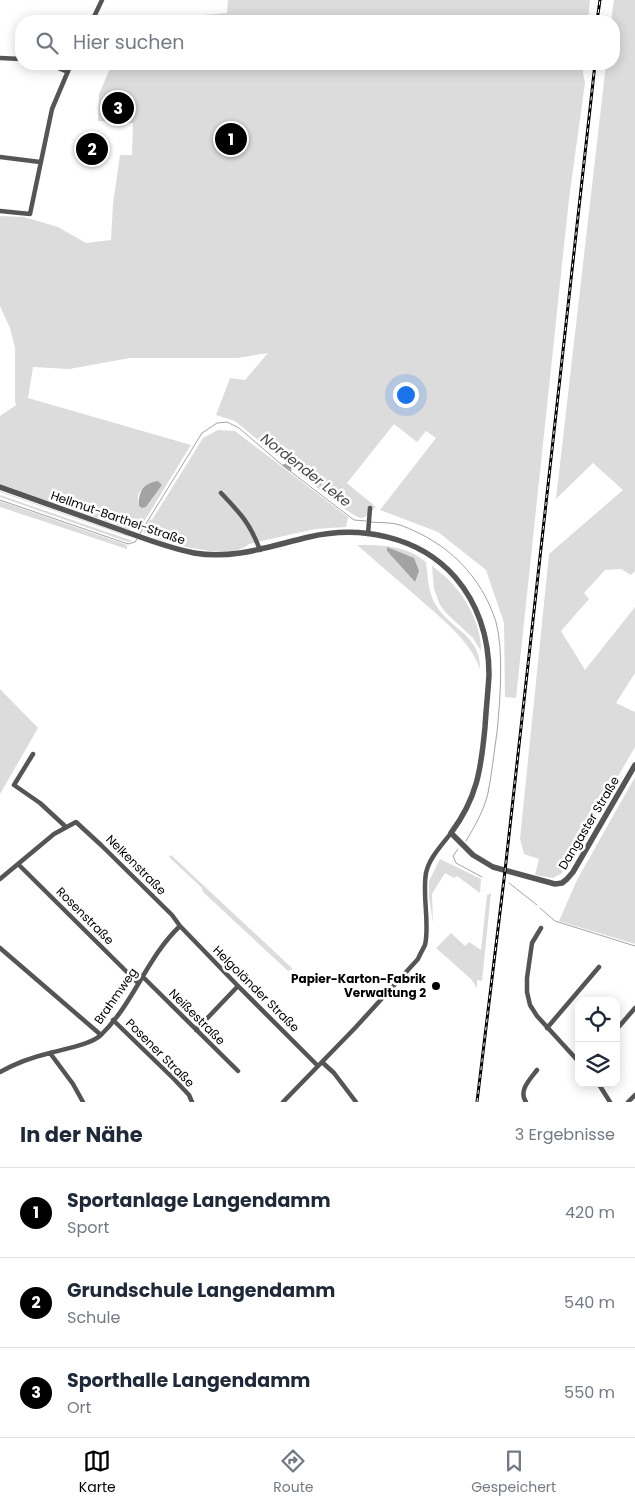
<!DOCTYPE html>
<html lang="de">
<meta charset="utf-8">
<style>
body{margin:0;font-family:Poppins,sans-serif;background:#f6f6f7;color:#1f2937}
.controls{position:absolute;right:15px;bottom:15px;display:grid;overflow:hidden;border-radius:10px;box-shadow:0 2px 12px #0003}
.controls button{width:45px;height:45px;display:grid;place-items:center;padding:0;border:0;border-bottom:1px solid #e0e1e3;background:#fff;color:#1f2937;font:25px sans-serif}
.you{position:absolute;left:405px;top:394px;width:18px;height:18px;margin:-12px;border:4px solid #fff;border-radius:50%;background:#1a73e8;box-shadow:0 0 0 8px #1a73e833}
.badge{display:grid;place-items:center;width:32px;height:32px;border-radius:50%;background:#000;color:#fff;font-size:16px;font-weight:700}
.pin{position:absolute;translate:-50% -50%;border:2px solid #fff;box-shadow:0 1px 5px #0006}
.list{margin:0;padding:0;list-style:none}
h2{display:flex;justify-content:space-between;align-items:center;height:65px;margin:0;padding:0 20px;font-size:21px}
h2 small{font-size:16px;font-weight:400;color:#747a83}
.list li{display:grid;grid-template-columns:32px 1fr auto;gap:15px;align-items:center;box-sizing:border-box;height:90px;padding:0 20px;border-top:1px solid #e0e1e3}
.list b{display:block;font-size:19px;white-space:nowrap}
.list p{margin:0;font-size:16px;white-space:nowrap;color:#747a83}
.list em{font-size:16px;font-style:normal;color:#747a83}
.icon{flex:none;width:28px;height:28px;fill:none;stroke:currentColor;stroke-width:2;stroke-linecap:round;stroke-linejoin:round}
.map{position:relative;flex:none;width:635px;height:1102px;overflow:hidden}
.search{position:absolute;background:#fff;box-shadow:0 2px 12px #0003;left:15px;right:15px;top:15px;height:55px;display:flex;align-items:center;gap:12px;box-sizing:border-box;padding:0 18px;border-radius:20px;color:#747a83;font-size:19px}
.sheet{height:335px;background:#fff}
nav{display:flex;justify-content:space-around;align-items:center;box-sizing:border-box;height:70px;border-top:1px solid #e0e1e3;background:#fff;font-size:14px;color:#747a83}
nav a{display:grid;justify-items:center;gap:2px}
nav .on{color:#000}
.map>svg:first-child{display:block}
.green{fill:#dcdcdc;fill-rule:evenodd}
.water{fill:#a3a3a3}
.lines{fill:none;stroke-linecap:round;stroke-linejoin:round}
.stream{stroke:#a3a3a3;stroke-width:1}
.minor{stroke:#555;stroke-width:4.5}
.tertiary{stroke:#555;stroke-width:5.5}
.rail-casing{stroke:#000;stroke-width:3}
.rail{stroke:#fff;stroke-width:1;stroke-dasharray:4;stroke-linecap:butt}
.poi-dot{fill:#000;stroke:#fff;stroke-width:2}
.labels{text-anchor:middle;stroke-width:5;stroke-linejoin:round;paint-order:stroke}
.street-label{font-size:12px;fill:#000;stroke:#fff}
.poi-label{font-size:12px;font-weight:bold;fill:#000;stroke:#fff;text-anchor:end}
.water-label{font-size:14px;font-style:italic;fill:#444;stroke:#fff}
</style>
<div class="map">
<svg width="635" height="1102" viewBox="0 0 635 1102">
<rect width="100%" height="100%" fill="#fff"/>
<!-- green -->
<path class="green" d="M228,0H590L588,21H152V19L227,13Z
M614,0H635V571L631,575L621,569L605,570L584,593L589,599L561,631L585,670L635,607V673L616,703L635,712V747L562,873L553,878L535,875L539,859L524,854L520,839L549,554L623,490L593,463L556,499L606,64H614V21H611Z
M112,64H584L583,73L585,83L569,199L516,698L505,697L504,623L486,570L438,532L380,510L436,438L426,431L417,442L394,424L347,483L376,507C372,510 367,518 361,518C352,519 250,433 235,421L216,415L230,378L245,380L268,353L237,358H130L69,369L33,367L28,398L191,445L139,530L135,529L133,531L134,527L133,526L131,527L130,530L61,505V501L58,500L56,504L0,484V416L16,405L15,401V348L10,328L0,306V216L24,217L58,227L86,243L111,240L113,204L120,155H132L133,123L98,121L99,94ZM272,443C286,447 282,452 292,460C296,463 299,463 303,465C311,468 319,477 321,485L302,470L290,462ZM162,485L146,507L139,506L138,496L140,491Z
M218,430L235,431L348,517L346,527L315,529L249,544C232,561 175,545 154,538L153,534L150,533L147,536V534L143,532L150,519L152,520L203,438Z
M0,491L129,536V537L0,492Z
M0,495L130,540L133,541L128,542L0,497Z
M0,501L127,545V549L0,507Z
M357,545C383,545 405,545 426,562C428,577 428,594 437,607C452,630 481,636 480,669C469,638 439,617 415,595C396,579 377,562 357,545ZM387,547L414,559L415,582L387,551Z
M432,566C440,572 449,579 455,587C469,602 482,630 481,651L473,638L446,613L440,605L434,589Z
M0,689L38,728L0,794Z
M635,777V944L559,921L577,880Z
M171,855L293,969L288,971L203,892L202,888L169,857Z
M440,859L481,879L480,893L457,876L454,878L445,873L432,894L433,923L429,897V881Z
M491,893L482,981L477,980V988L471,979L436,948L451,933L465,946L469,942L481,950L487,895Z"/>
<!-- water -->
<path class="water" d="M272,442C282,445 283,451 290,458C294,462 299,463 304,465C312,469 320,477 321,486L302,470L294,465L292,466L291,472L282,465L289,462L273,445L271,443Z
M158,481L162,485L146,507L142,508L139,506C138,492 143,483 158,481Z
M387,547L414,558L419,571L415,582L387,551Z"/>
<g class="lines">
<!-- stream -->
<path class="stream" d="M0,500L128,544L135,542L137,539
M370,522C380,523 391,522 400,525C447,542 481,575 496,622C504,651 500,702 497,732C494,752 492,773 488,793C484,810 475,826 466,841
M139,535L202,433L217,423L227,422L239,428L282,465L354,520L366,521
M458,849L453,856L456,863L482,877
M509,883L537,905
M540,908L555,921L635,946"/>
<!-- minor -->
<path class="minor" d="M92,21L102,0
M0,58L21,59
M48,64L68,72
M0,157L40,162
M0,211L30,214L52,109L71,64
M221,493C240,513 250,523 260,550
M368,534L370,508
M33,754L14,785L40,803L66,827
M18,864L138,983
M0,879L54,834L76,822L101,845L172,915L180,926L238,986L318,1066
M541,928L532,943L527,978V992L530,1005L537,1016L579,1062
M0,948L101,1035
M142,976L238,1071
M113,1020L174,1079L189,1095L192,1102
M547,1028L599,967
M196,1030L238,986
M616,1030L635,1008
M50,1053L73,1084L83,1102
M322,1062L334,1073L356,1102
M0,1072C16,1063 33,1057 50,1053C64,1049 90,1045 101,1035C134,1003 147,957 180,926
M598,1083L610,1102
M283,1102L355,1028L418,959C420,954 423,949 425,945C430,924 422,896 426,873C429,858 442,845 451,833
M526,1102C518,1091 530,1079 537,1070
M628,1102L635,1095"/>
<!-- tertiary -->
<path class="tertiary" d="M0,487C39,501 79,515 118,529C143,538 168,548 194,553C234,560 270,546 309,537C360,525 419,536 455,577C479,605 489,638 489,675C488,692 486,710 485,727C481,770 477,798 451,833L473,855L493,867L555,884L562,883L567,879L573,872L635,765"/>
<defs>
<path id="rail" d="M597,21L600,0
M477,1102L505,871L595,64"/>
</defs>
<!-- rail casing -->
<use href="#rail" class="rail-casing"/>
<!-- rail -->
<use href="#rail" class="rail"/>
</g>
<!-- markers -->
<circle class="poi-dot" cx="436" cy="986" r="5"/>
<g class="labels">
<!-- street labels -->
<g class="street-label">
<text transform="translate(118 518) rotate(19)" y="4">Hellmut-Barthel-Straße</text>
<text transform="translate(589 823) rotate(-59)" y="4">Dangaster Straße</text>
<text transform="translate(136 865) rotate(45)" y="4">Nelkenstraße</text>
<text transform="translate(85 916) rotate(45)" y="4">Rosenstraße</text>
<text transform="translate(256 989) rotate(45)" y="4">Helgoländer Straße</text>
<text transform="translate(116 996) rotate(-55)" y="4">Brahmweg</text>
<text transform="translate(197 1017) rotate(45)" y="4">Neißestraße</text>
<text transform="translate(160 1053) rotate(45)" y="4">Posener Straße</text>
</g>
<!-- poi labels -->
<g class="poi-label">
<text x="426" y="983">Papier-Karton-Fabrik<tspan x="426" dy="14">Verwaltung 2</tspan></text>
</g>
<!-- water labels -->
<g class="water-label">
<text transform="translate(306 470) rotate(38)" y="5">Nordender Leke</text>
</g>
</g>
</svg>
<div class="controls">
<button><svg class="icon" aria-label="locate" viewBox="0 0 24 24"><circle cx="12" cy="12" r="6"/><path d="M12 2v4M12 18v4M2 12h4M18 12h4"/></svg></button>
<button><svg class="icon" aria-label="layers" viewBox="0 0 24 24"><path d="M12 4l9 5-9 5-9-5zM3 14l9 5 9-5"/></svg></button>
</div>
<div class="you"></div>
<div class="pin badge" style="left:231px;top:139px">1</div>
<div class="pin badge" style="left:92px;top:149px">2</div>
<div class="pin badge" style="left:118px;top:108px">3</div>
<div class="search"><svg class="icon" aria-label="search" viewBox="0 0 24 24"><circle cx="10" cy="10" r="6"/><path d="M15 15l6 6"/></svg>Hier suchen</div>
</div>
<section class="sheet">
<h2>In der Nähe<small>3 Ergebnisse</small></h2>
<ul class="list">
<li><span class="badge">1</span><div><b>Sportanlage Langendamm</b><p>Sport</p></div><em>420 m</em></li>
<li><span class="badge">2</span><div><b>Grundschule Langendamm</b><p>Schule</p></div><em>540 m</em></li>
<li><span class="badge">3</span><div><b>Sporthalle Langendamm</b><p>Ort</p></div><em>550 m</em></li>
</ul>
</section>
<nav>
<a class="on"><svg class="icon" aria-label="map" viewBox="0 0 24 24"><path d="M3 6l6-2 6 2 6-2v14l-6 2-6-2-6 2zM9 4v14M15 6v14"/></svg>Karte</a>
<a><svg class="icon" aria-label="directions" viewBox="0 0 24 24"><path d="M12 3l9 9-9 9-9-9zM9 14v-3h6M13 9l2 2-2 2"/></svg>Route</a>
<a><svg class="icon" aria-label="saved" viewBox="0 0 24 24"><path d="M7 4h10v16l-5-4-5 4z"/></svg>Gespeichert</a>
</nav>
